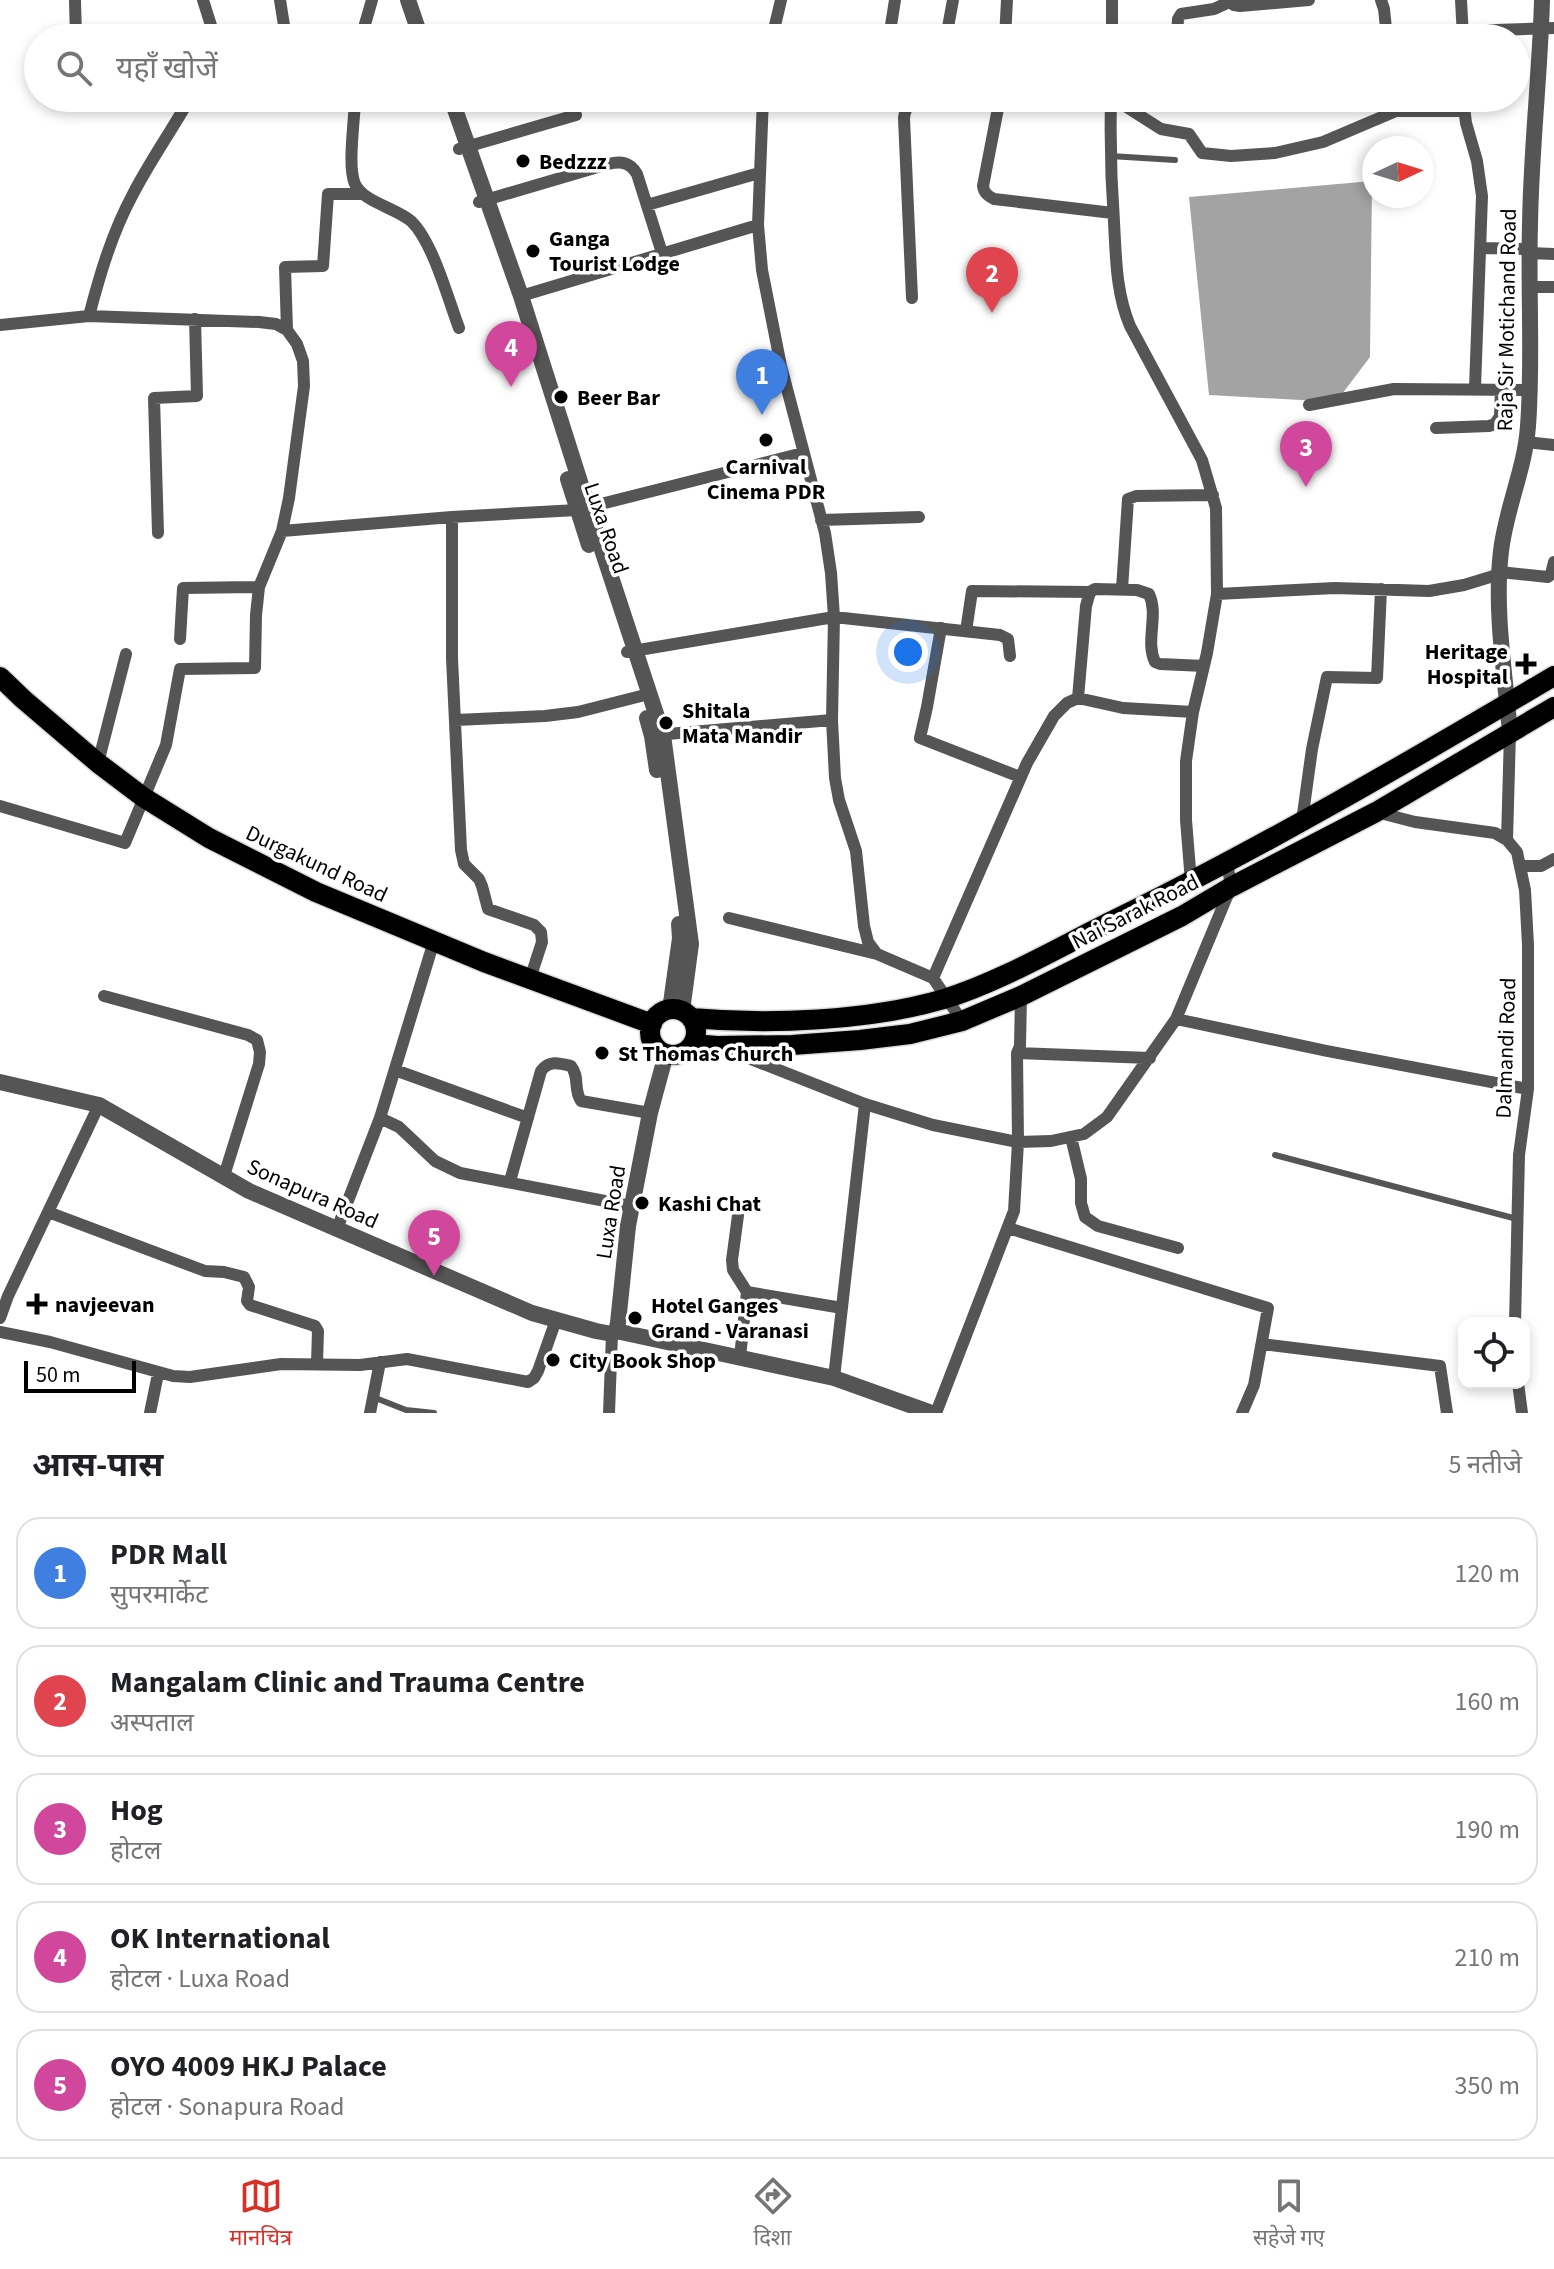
<!DOCTYPE html>
<html lang="hi">
<meta charset="utf-8">
<style>
body{margin:0;font-family:"Source Sans 3","Noto Sans Devanagari",sans-serif;background:#f2f2f2;color:#202124}
.controls{position:absolute;right:24px;bottom:24px;display:grid;overflow:hidden;border-radius:16px;box-shadow:0 4px 12px #0003}
.controls button{width:72px;height:72px;display:grid;place-items:center;padding:0;border:0;border-bottom:2px solid #e0e0e0;background:#fff;color:#202124;font:40px sans-serif}
.compass{position:absolute;left:1362px;top:136px;width:72px;height:72px;border-radius:50%;background:#fff;box-shadow:0 4px 12px #0003;rotate:86deg}
.scale{position:absolute;left:24px;bottom:20px;width:112px;box-sizing:border-box;padding-left:8px;border:4px solid #000;border-top:0;font-size:22px;line-height:28px;white-space:nowrap;color:#000;-webkit-text-stroke:6px #fff;paint-order:stroke}
.you{position:absolute;left:908px;top:652px;width:28px;height:28px;margin:-20px;border:6px solid #fff;border-radius:50%;background:#1a73e8;box-shadow:0 0 0 12px #1a73e833}
.badge{display:grid;place-items:center;width:52px;height:52px;border-radius:50%;background:#d93025;color:#fff;font-size:26px;font-weight:700}
.pin{position:absolute;translate:-50% -66px;filter:drop-shadow(0 2px 4px #0008)}
.pin::after{content:'';position:absolute;top:42px;width:28px;height:24px;background:inherit;clip-path:polygon(0 0,100% 0,50% 100%)}
.list{margin:0;padding:0;list-style:none}
h2{display:flex;justify-content:space-between;align-items:center;height:104px;margin:0;padding:0 32px;font-size:34px}
h2 small{font-size:26px;font-weight:400;color:#757577}
.list li{display:grid;grid-template-columns:52px 1fr auto;gap:24px;align-items:center;box-sizing:border-box;height:112px;margin:0 16px 16px;padding:0 16px;border:2px solid #e0e0e0;border-radius:24px}
.list b{display:block;font-size:30px;white-space:nowrap}
.list p{margin:0;font-size:26px;white-space:nowrap;color:#757577}
.list em{font-size:26px;font-style:normal;color:#757577}
.icon{flex:none;width:44px;height:44px;fill:none;stroke:currentColor;stroke-width:2;stroke-linecap:round;stroke-linejoin:round}
.map{position:relative;flex:none;width:1554px;height:1413px;overflow:hidden}
.search{position:absolute;background:#fff;box-shadow:0 4px 12px #0003;left:24px;right:24px;top:24px;height:88px;display:flex;align-items:center;gap:20px;box-sizing:border-box;padding:0 28px;border-radius:44px;color:#757577;font-size:30px}
.sheet{height:744px;background:#fff}
nav{display:flex;justify-content:space-around;align-items:center;box-sizing:border-box;height:112px;border-top:2px solid #e0e0e0;background:#fff;font-size:22px;color:#757577}
nav a{display:grid;justify-items:center;gap:4px}
nav .on{color:#d93025}
.map>svg:first-child{display:block}
.water{fill:#a3a3a3}
.lines{fill:none;stroke-linecap:round;stroke-linejoin:round}
.primary-casing{stroke:#dbdbdb;stroke-width:23}
.service{stroke:#555;stroke-width:6}
.minor{stroke:#555;stroke-width:12}
.tertiary{stroke:#555;stroke-width:16}
.primary{stroke:#000;stroke-width:20}
.poi-dot{fill:#000;stroke:#fff;stroke-width:3}
.labels{text-anchor:middle;stroke-width:7;stroke-linejoin:round;paint-order:stroke}
.poi-label{font-size:22px;font-weight:bold;fill:#000;stroke:#fff;text-anchor:start}
.street-label{font-size:22px;fill:#000;stroke:#fff}
</style>
<div class="map">
<svg width="1554" height="1413" viewBox="0 0 1554 1413">
<rect width="100%" height="100%" fill="#fff"/>
<!-- water -->
<path class="water" d="M1372,181L1370,357L1336,402L1209,395L1189,197Z"/>
<g class="lines">
<defs>
<path id="primary" d="M0,677L23,699L98,763L143,797L209,838L316,892L484,962L652,1024
M650 1032a23 23 0 1 1 46 0a23 23 0 1 1-46 0Z
M691,1018C769,1025 868,1021 944,999C1000,982 1061,946 1114,920C1265,846 1410,761 1554,676
M693,1044L717,1046L792,1045L860,1040L910,1034L962,1021L1021,996L1182,916L1231,887L1376,812L1554,707"/>
</defs>
<!-- primary casing -->
<use href="#primary" class="primary-casing"/>
<!-- service -->
<path class="service" d="M1110,156L1175,160
M1275,1155L1517,1219
M373,1397L406,1410L434,1413"/>
<!-- minor -->
<path class="minor" d="M75,0L76,38
M203,0L215,38
M280,0L286,38
M1227,0L1234,5L1240,6L1309,0
M1381,0L1384,9L1387,38
M1461,0L1463,37
M1463,31L1554,28
M361,38L372,0
M772,38L781,0
M889,38L895,0
M946,38L953,0
M1005,38L1007,0
M1112,38V0
M1177,38L1178,19L1181,14L1214,9L1229,2
M1415,38L1433,37
M355,98C355,118 347,167 355,184C363,202 396,208 411,221C433,242 448,299 459,328
M763,98L758,225L762,270L781,366L825,533L831,573L834,617L832,720L835,778L839,800L856,851L864,926L868,942L877,954L933,978L962,1021
M1000,98L983,186C984,193 988,196 994,199L1113,213
M1084,98L1125,106L1161,129L1189,134L1202,153L1231,156L1275,153L1323,142L1396,111H1464
M1111,98C1110,140 1111,181 1114,222C1116,258 1116,293 1130,326L1202,460L1216,508L1217,594L1207,653L1193,712L1186,761V820L1191,882
M1463,98L1466,123L1477,161L1482,196L1475,388
M459,149L576,115
M479,202L608,164C621,161 630,162 637,174L662,253
M647,205L759,173
M1481,248L1529,249
M1529,253L1554,254
M1529,287H1554
M521,296L758,225
M912,298L904,118C906,103 912,102 925,98
M0,325L89,316C100,274 112,233 133,194C150,161 172,130 190,98
M287,330L285,267L323,266L328,194H363
M1309,405L1394,389L1530,390
M1436,428L1489,426L1495,424L1500,416L1501,389
M1526,442L1554,445
M452,517V658L461,850L464,864L479,879L482,886L488,909L534,925L541,932L542,942L530,979
M821,520L919,517
M282,531L452,517L577,510L803,453
M158,533L154,398L197,396L195,319
M1500,572L1548,577L1551,574L1554,562
M1122,589L1128,499L1136,496L1213,495
M1217,594L1335,588L1429,591L1464,585L1500,574
M941,628L927,707L920,738L1020,777
M966,631L972,591L1090,592
M180,639L183,588L259,587
M627,652L834,617L1000,635L1008,639L1010,656
M1078,698L1086,606L1090,592L1095,589L1137,590L1149,594C1159,615 1145,641 1155,662L1160,664L1204,666
M456,720L545,716L578,712L641,696
M656,735L832,720
M98,763L126,654
M0,806L125,843L166,745L180,669L255,668L256,615L259,587L282,531L289,498L304,386L303,361L297,344L287,330L276,324L259,322L89,316
M1376,812L1415,822L1495,833L1507,840L1517,852L1525,890L1528,945V1089L1519,1155L1515,1323
M1302,821L1312,749L1327,677L1377,678L1381,589
M1507,840L1510,733
M1520,866H1541L1554,859
M729,918L877,954
M933,978L1027,763L1054,716L1067,703L1078,698L1123,708L1193,712
M104,996L248,1035L257,1040L260,1052L259,1064L224,1176
M1176,1019L1327,1051L1528,1089
M728,1050L865,1104L933,1125L1018,1142L1051,1141L1084,1134L1107,1117L1176,1019L1231,887L1227,861
M1017,1053L1150,1058
M395,1070L528,1118
M380,1118L399,1127L435,1161L460,1173L631,1206
M1071,1137L1081,1179V1203L1085,1217L1098,1226L1178,1248
M510,1181L541,1071C549,1060 559,1063 571,1066C580,1077 573,1089 581,1101L650,1113
M739,1208L732,1260L733,1270L747,1292L740,1357
M48,1212L205,1271L224,1272L244,1277L249,1287L247,1301L250,1305L315,1326L318,1331L317,1363
M1008,1228L1268,1308L1254,1385L1242,1413
M337,1229L380,1118L434,941
M747,1292L842,1308
M0,1318L8,1296L99,1105
M0,1332L50,1342L173,1376L190,1377L281,1364L360,1365L407,1359L528,1382L534,1378L538,1371L556,1320
M1262,1344L1440,1366L1447,1413
M834,1378L865,1104
M1518,1383L1522,1413
M150,1413L158,1374
M370,1413L380,1362
M609,1413L612,1334
M936,1413L1014,1211L1018,1142L1017,1053L1020,1046L1021,996"/>
<!-- tertiary -->
<path class="tertiary" d="M408,0L421,38
M451,98L521,296L588,507L663,735L691,944L682,1011
M568,479L589,545
M647,718L652,736L657,770
M1510,733C1505,673 1494,610 1501,551C1506,508 1525,469 1528,426C1533,359 1528,292 1530,225C1531,150 1540,75 1542,0
M670,1010L680,938L679,924
M0,1082L99,1105L249,1191L532,1313L596,1331L612,1334L616,1331L618,1323L628,1226L650,1113L666,1054
M616,1331L834,1378L932,1413"/>
<!-- primary -->
<use href="#primary" class="primary"/>
</g>
<!-- markers -->
<g class="poi-dot">
<circle cx="523" cy="161" r="8"/>
<circle cx="533" cy="251" r="8"/>
<circle cx="561" cy="397" r="8"/>
<circle cx="766" cy="440" r="8"/>
<path d="M1522 652h8v8h8v8h-8v8h-8v-8h-8v-8h8z"/>
<circle cx="666" cy="723" r="8"/>
<circle cx="602" cy="1053" r="8"/>
<circle cx="642" cy="1203" r="8"/>
<path d="M33 1292h8v8h8v8h-8v8h-8v-8h-8v-8h8z"/>
<circle cx="635" cy="1318" r="8"/>
<circle cx="553" cy="1360" r="8"/>
</g>
<g class="labels">
<!-- poi labels -->
<g class="poi-label">
<text x="539" y="169">Bedzzz</text>
<text x="549" y="246">Ganga<tspan x="549" dy="25">Tourist Lodge</tspan></text>
<text x="577" y="405">Beer Bar</text>
<text x="766" y="474" text-anchor="middle">Carnival<tspan x="766" dy="25">Cinema PDR</tspan></text>
<text x="1508" y="659" text-anchor="end">Heritage<tspan x="1508" dy="25">Hospital</tspan></text>
<text x="682" y="718">Shitala<tspan x="682" dy="25">Mata Mandir</tspan></text>
<text x="618" y="1061">St Thomas Church</text>
<text x="658" y="1211">Kashi Chat</text>
<text x="55" y="1312">navjeevan</text>
<text x="651" y="1313">Hotel Ganges<tspan x="651" dy="25">Grand - Varanasi</tspan></text>
<text x="569" y="1368">City Book Shop</text>
</g>
<!-- street labels -->
<g class="street-label">
<text transform="translate(1506 320) rotate(-89)" y="8">Raja Sir Motichand Road</text>
<text transform="translate(607 528) rotate(71)" y="8">Luxa Road</text>
<text transform="translate(317 863) rotate(25)" y="8">Durgakund Road</text>
<text transform="translate(1135 911) rotate(-27)" y="8">Nai Sarak Road</text>
<text transform="translate(1505 1048) rotate(-88)" y="8">Dalmandi Road</text>
<text transform="translate(313 1193) rotate(24)" y="8">Sonapura Road</text>
<text transform="translate(610 1212) rotate(-81)" y="8">Luxa Road</text>
</g>
</g>
</svg>
<div class="controls">
<button><svg class="icon" aria-label="locate" viewBox="0 0 24 24"><circle cx="12" cy="12" r="6"/><path d="M12 2v4M12 18v4M2 12h4M18 12h4"/></svg></button>
</div>
<svg class="compass" viewBox="-18 -18 36 36"><path d="M0-13l5 13h-10z" fill="#e53935"/><path d="M0 13l5-13h-10z" fill="#757577"/></svg>
<div class="scale">50 m</div>
<div class="you"></div>
<div class="pin badge" style="left:762px;top:415px;background:#3f7fe0">1</div>
<div class="pin badge" style="left:992px;top:313px;background:#e0444e">2</div>
<div class="pin badge" style="left:1306px;top:487px;background:#d1479c">3</div>
<div class="pin badge" style="left:511px;top:387px;background:#d1479c">4</div>
<div class="pin badge" style="left:434px;top:1276px;background:#d1479c">5</div>
<div class="search"><svg class="icon" aria-label="search" viewBox="0 0 24 24"><circle cx="10" cy="10" r="6"/><path d="M15 15l6 6"/></svg>यहाँ खोजें</div>
</div>
<section class="sheet">
<h2>आस-पास<small>5 नतीजे</small></h2>
<ul class="list">
<li><span class="badge" style="background:#3f7fe0">1</span><div><b>PDR Mall</b><p>सुपरमार्केट</p></div><em>120 m</em></li>
<li><span class="badge" style="background:#e0444e">2</span><div><b>Mangalam Clinic and Trauma Centre</b><p>अस्पताल</p></div><em>160 m</em></li>
<li><span class="badge" style="background:#d1479c">3</span><div><b>Hog</b><p>होटल</p></div><em>190 m</em></li>
<li><span class="badge" style="background:#d1479c">4</span><div><b>OK International</b><p>होटल · Luxa Road</p></div><em>210 m</em></li>
<li><span class="badge" style="background:#d1479c">5</span><div><b>OYO 4009 HKJ Palace</b><p>होटल · Sonapura Road</p></div><em>350 m</em></li>
</ul>
</section>
<nav>
<a class="on"><svg class="icon" aria-label="map" viewBox="0 0 24 24"><path d="M3 6l6-2 6 2 6-2v14l-6 2-6-2-6 2zM9 4v14M15 6v14"/></svg>मानचित्र</a>
<a><svg class="icon" aria-label="directions" viewBox="0 0 24 24"><path d="M12 3l9 9-9 9-9-9zM9 14v-3h6M13 9l2 2-2 2"/></svg>दिशा</a>
<a><svg class="icon" aria-label="saved" viewBox="0 0 24 24"><path d="M7 4h10v16l-5-4-5 4z"/></svg>सहेजे गए</a>
</nav>
